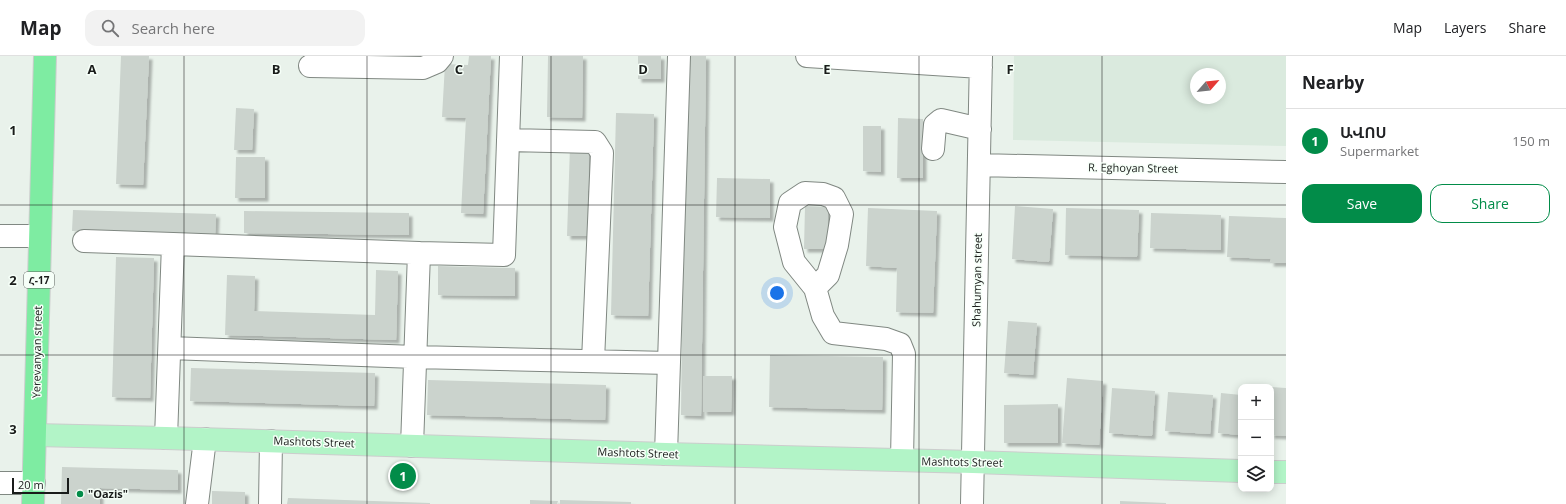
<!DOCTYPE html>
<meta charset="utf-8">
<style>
body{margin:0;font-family:"Open Sans","Noto Sans Armenian",sans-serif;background:#f2f2f2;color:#202124}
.controls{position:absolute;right:12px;bottom:12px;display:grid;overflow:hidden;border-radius:8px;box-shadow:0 2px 10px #0003}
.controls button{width:36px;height:36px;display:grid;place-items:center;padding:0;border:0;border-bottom:1px solid #e0e0e0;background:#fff;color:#202124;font:20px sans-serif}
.compass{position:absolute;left:1190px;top:12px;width:36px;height:36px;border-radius:50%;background:#fff;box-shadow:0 2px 10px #0003;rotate:62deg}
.scale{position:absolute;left:12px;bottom:10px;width:57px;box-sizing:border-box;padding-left:4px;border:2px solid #191c1a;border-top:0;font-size:11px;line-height:14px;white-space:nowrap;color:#191c1a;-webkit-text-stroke:3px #f6fff8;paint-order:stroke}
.you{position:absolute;left:777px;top:237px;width:14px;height:14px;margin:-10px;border:3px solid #fff;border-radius:50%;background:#1a73e8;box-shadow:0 0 0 6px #1a73e833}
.badge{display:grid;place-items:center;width:26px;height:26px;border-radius:50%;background:#028c49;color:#fff;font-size:13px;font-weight:700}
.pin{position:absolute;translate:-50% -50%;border:2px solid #fff;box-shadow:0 1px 4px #0006}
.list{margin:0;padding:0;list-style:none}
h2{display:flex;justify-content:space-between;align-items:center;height:52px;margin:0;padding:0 16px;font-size:17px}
h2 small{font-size:13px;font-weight:400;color:#757577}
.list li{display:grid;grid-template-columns:26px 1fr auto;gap:12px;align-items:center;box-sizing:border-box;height:64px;padding:0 16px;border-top:1px solid #e0e0e0}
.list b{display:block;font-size:15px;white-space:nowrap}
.list p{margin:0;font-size:13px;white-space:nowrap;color:#757577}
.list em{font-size:13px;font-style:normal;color:#757577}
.actions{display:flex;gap:8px;padding:12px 16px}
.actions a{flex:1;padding:9px 0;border:1px solid #028c49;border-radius:12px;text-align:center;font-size:14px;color:#028c49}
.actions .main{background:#028c49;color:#fff}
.icon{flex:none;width:22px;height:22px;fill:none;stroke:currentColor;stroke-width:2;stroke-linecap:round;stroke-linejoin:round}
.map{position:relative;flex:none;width:1286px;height:448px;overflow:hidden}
header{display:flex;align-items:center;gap:24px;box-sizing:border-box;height:56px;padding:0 20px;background:#fff;border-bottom:1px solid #e0e0e0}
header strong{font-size:19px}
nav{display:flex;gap:22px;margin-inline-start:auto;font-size:14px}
.search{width:280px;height:36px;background:#f2f2f2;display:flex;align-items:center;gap:10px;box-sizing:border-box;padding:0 14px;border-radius:12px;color:#757577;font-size:15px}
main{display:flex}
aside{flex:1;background:#fff}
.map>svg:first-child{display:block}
.built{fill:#daeade;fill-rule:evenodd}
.building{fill:#cbd3cd;filter:url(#shadow)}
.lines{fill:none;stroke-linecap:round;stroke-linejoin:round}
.minor-casing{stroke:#808882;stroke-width:24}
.major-casing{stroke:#cccdcd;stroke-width:24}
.highway-casing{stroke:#cccdcd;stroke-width:24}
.minor{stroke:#fff;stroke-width:22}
.major{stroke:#b2f4c7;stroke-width:22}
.highway{stroke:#7eeca2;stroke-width:22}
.grid{fill:none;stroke:#191c1a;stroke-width:1;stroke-opacity:0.55}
.poi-dot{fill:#028c49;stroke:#f6fff8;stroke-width:1.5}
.labels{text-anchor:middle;stroke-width:3;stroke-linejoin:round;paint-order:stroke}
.shield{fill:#f6fff8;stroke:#5b605d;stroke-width:1}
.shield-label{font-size:10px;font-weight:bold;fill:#191c1a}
.street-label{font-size:11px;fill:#191c1a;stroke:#f6fff8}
.poi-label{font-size:11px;font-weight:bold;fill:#191c1a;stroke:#f6fff8;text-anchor:start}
.grid-label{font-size:13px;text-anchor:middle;font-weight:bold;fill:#191c1a;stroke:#f6fff8;stroke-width:3;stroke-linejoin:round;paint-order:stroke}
</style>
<header>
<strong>Map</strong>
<div class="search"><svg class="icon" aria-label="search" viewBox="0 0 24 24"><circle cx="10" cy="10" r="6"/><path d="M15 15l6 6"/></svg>Search here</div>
<nav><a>Map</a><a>Layers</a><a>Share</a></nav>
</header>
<main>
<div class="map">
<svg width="1286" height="448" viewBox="0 0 1286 448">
<defs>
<filter id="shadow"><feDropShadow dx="3.5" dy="3.5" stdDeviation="1" flood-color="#0004"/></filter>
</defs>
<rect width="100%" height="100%" fill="#e9f2eb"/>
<!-- built -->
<path class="built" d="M1014,0H1286V90L1013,84ZM1196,18H1220V42H1196Z"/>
<!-- building -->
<path class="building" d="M121,0H149L143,129L116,128Z
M469,0H491L483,158L461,157L466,62L442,61L445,8L468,9Z
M548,0H583L582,62L547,61Z
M638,0H661V23H638Z
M685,0H706L701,360L681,359Z
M236,52L254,53L252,94H234Z
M616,57L654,58L648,260L611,259Z
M898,62L923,63V122H897Z
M863,70H881V116L863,115Z
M570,90L589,91L587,180H567Z
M236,101H265V142H235Z
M717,122L770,123V162L716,161Z
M805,150L828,151L827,193H804Z
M1015,150L1053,153L1049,206L1012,203Z
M868,152L937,155L933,257L896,256L897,212L866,210Z
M1066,152L1139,154L1137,201L1065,199Z
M73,154L216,158L215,179L72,175Z
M244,155L409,157V179L244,177Z
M1151,157L1221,159V194L1150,192Z
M1229,160L1286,162V207H1270L1271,203L1227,201Z
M116,201L154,202L150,342L112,341Z
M438,210L515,212V240L438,239Z
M376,214L398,215L396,284L225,279L227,219L255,220L254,255L375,259Z
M1008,265L1037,267L1033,319L1004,317Z
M770,299L883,301L882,354L769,351Z
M191,312L375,317L374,350L190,345Z
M703,320H732L731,356H703Z
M1067,322L1103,325L1099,389L1062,387Z
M428,324L606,329L605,364L427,359Z
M1271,331L1286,332V380L1271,379Z
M1112,332L1155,335L1152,380L1109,377Z
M1168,336L1213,339L1210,378L1165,375Z
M1221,337L1241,339V379L1218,377Z
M1058,348V387H1004V349Z
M62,411L178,414V434L100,432V448H61Z
M212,435L245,436V448H212Z
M288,442L430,447V448H287Z
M530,444L558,445L557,448H530Z
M560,444L631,446V448H560Z
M1120,445L1166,447V448H1120Z"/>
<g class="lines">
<defs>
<path id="minor" d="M807,0L981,11
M310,10L423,12L437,6L442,0
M508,84L595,86L602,97L593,305
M933,93L935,69L941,64L980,73
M979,109L1286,116
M0,180H40
M84,185L173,188L166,382
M173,188L419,197
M815,232L828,219L837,189L842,158L834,142L823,138L805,137L790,147L785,171L794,206L815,232L823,260L833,277L886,283L900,288L904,298L902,404
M170,292L415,301L669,307
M412,390L419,197L504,199L511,0
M666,398L679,0
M0,427H34
M197,448L205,383
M270,448L271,385
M972,448L981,0"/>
<path id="major" d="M35,379L166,382L666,398L973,406L1241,415
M1271,416H1286"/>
<path id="highway" d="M33,448L45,0"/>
</defs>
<!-- minor casing -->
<use href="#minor" class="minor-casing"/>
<!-- major casing -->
<use href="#major" class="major-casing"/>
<!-- highway casing -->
<use href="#highway" class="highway-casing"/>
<!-- minor -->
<use href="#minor" class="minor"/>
<!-- major -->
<use href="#major" class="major"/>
<!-- highway -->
<use href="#highway" class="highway"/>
</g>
<!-- grid -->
<path class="grid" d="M184,0V448M367,0V448M551,0V448M735,0V448M919,0V448M1102,0V448M0,149H1286M0,299H1286"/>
<!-- markers -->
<circle class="poi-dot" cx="80" cy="438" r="4"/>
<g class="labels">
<!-- shield labels -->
<rect class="shield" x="24" y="216" width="30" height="16" rx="3"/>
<g class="shield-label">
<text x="39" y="228">Հ-17</text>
</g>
<!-- street labels -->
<g class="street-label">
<text transform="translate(1133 112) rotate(1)" y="4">R. Eghoyan Street</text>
<text transform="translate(977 224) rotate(-89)" y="4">Shahumyan street</text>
<text transform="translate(37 296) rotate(-89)" y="4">Yerevanyan street</text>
<text transform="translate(314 386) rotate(2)" y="4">Mashtots Street</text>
<text transform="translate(638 397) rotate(2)" y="4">Mashtots Street</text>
<text transform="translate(962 406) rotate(1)" y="4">Mashtots Street</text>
</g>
<!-- poi labels -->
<g class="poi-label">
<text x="88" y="442">"Oazis"</text>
</g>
</g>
<g class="grid-label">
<text x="92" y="18">A</text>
<text x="276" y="18">B</text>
<text x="459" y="18">C</text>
<text x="643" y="18">D</text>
<text x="827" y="18">E</text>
<text x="1010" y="18">F</text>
<text x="13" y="79">1</text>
<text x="13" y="229">2</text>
<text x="13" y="378">3</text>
</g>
</svg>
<div class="controls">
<button>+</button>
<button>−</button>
<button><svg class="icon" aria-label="layers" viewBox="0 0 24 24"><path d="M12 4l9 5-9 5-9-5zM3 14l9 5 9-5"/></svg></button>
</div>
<svg class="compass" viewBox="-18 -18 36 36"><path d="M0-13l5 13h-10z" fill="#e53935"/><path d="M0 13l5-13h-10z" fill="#757577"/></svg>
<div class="scale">20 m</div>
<div class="you"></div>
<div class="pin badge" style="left:403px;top:420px">1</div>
</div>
<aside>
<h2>Nearby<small></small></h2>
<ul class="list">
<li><span class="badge">1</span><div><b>ԱՎՈՍ</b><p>Supermarket</p></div><em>150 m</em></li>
</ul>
<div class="actions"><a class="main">Save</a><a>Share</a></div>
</aside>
</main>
